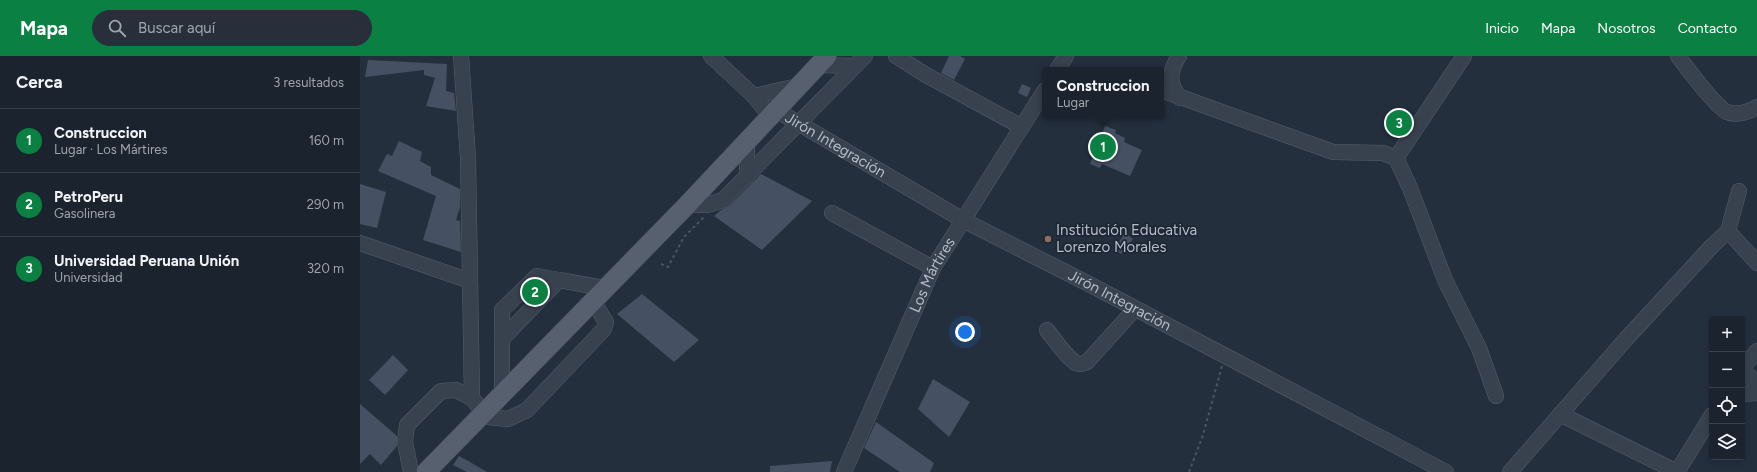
<!DOCTYPE html>
<html lang="es">
<meta charset="utf-8">
<style>
body{margin:0;font-family:Figtree,sans-serif;background:#282f3a;color:#f1f3f6}
.controls{position:absolute;right:12px;bottom:12px;display:grid;overflow:hidden;border-radius:4px;box-shadow:0 2px 6px #0003}
.controls button{width:36px;height:36px;display:grid;place-items:center;padding:0;border:0;border-bottom:1px solid #39404a;background:#1b232e;color:#f1f3f6;font:20px sans-serif}
.you{position:absolute;left:605px;top:276px;width:14px;height:14px;margin:-10px;border:3px solid #fff;border-radius:50%;background:#1a73e8;box-shadow:0 0 0 6px #1a73e833}
.badge{display:grid;place-items:center;width:26px;height:26px;border-radius:50%;background:#0b8043;color:#fff;font-size:13px;font-weight:700}
.pin{position:absolute;translate:-50% -50%;border:2px solid #fff;box-shadow:0 1px 4px #0006}
.popup{position:absolute;left:682px;top:11px;width:122px;height:52px;box-sizing:border-box;display:grid;place-content:center;border-radius:4px;background:#1b232e;filter:drop-shadow(0 1px 3px #0005);font-size:13px;white-space:nowrap;color:#a0a4aa}
.popup b{font-size:15px;color:#f1f3f6}
.popup::after{content:'';position:absolute;left:50%;top:100%;margin-left:-8px;border:8px solid transparent;border-top-color:#1b232e}
.list{margin:0;padding:0;list-style:none}
h2{display:flex;justify-content:space-between;align-items:center;height:52px;margin:0;padding:0 16px;font-size:17px}
h2 small{font-size:13px;font-weight:400;color:#a0a4aa}
.list li{display:grid;grid-template-columns:26px 1fr auto;gap:12px;align-items:center;box-sizing:border-box;height:64px;padding:0 16px;border-top:1px solid #39404a}
.list b{display:block;font-size:15px;white-space:nowrap}
.list p{margin:0;font-size:13px;white-space:nowrap;color:#a0a4aa}
.list em{font-size:13px;font-style:normal;color:#a0a4aa}
.icon{flex:none;width:22px;height:22px;fill:none;stroke:currentColor;stroke-width:2;stroke-linecap:round;stroke-linejoin:round}
.map{position:relative;flex:none;width:1397px;height:416px;overflow:hidden}
header{display:flex;align-items:center;gap:24px;box-sizing:border-box;height:56px;padding:0 20px;background:#0b8043;color:#fff}
header strong{font-size:19px}
nav{display:flex;gap:22px;margin-inline-start:auto;font-size:14px}
.search{width:280px;height:36px;background:#282f3a;display:flex;align-items:center;gap:10px;box-sizing:border-box;padding:0 14px;border-radius:22px;color:#a0a4aa;font-size:15px}
main{display:flex}
aside{flex:1;background:#1b232e}
.map>svg:first-child{display:block}
.building{fill:#455162}
.lines{fill:none;stroke-linecap:round;stroke-linejoin:round}
.minor-casing{stroke:#565f6c;stroke-width:16}
.major-casing{stroke:#414a57;stroke-width:20}
.path{stroke:#44595c;stroke-width:2;stroke-dasharray:3 3;stroke-linecap:butt}
.minor{stroke:#38414e;stroke-width:15}
.major{stroke:#56606e;stroke-width:19}
.education-dot{fill:#8d6e63;stroke:#1d2633;stroke-width:1.5}
.labels{text-anchor:middle;stroke-width:3.5;stroke-linejoin:round;paint-order:stroke}
.street-label{font-size:15px;fill:#b4bcc9;stroke:#1d2633}
.poi-label{font-size:15px;fill:#b4bcc9;stroke:#1d2633;text-anchor:start}
</style>
<header>
<strong>Mapa</strong>
<div class="search"><svg class="icon" aria-label="search" viewBox="0 0 24 24"><circle cx="10" cy="10" r="6"/><path d="M15 15l6 6"/></svg>Buscar aquí</div>
<nav><a>Inicio</a><a>Mapa</a><a>Nosotros</a><a>Contacto</a></nav>
</header>
<main>
<aside>
<h2>Cerca<small>3 resultados</small></h2>
<ul class="list">
<li><span class="badge">1</span><div><b>Construccion</b><p>Lugar · Los Mártires</p></div><em>160 m</em></li>
<li><span class="badge">2</span><div><b>PetroPeru</b><p>Gasolinera</p></div><em>290 m</em></li>
<li><span class="badge">3</span><div><b>Universidad Peruana Unión</b><p>Universidad</p></div><em>320 m</em></li>
</ul>
</aside>
<div class="map">
<svg width="1397" height="416" viewBox="0 0 1397 416">
<rect width="100%" height="100%" fill="#242f3e"/>
<!-- building -->
<path class="building" d="M589,0H600L605,3L594,24L581,17Z
M8,4L87,8L86,35L94,37L96,55L66,50L75,22L64,19V14L5,21Z
M662,28L671,32L667,41L658,37Z
M745,70L756,74L755,77L765,82L764,86L782,94L770,120L742,108L740,112L730,108Z
M39,85L62,96L60,105L71,111V119L100,133V151L96,164L100,165L101,196L63,184L76,140L18,115L27,98L32,100Z
M401,118L452,145L402,194L354,160L361,154L369,150Z
M0,128L26,136L17,172L0,168Z
M765,177L773,183L761,198L754,193Z
M282,238L339,284L314,306L257,258Z
M33,299L48,314L25,339L9,324Z
M573,323L610,346L589,381L558,353Z
M0,348L37,380V390L21,409L10,398L0,408Z
M516,366L574,407L570,416H540L504,392Z
M99,400L110,406L127,416H107L93,409Z
M472,405L470,416H410V410Z"/>
<g class="lines">
<defs>
<g id="minor">
<path d="M101,0L108,102L112,342L127,361L148,363L167,354L244,273L246,266L232,244"/>
<path d="M351,0L394,40L438,30"/>
<path d="M536,0L566,19L662,71"/>
<path d="M819,0C809,16 808,27 820,42"/>
<path d="M1318,0C1326,11 1356,51 1367,56C1377,60 1388,56 1397,51"/>
<path d="M458,9L495,10"/>
<path d="M697,14L706,0"/>
<path d="M801,34L973,96L1023,97L1036,102L1050,132L1085,224L1119,292L1136,340"/>
<path d="M394,40L410,60"/>
<path id="s1" d="M416,54L603,164L727,227L1086,416"/>
<path d="M1036,102L1104,0"/>
<path d="M387,120V83"/>
<path d="M1379,135L1368,175L1397,207"/>
<path d="M327,149H347L363,144L505,0"/>
<path d="M472,157L573,212"/>
<path d="M0,187L110,225"/>
<path d="M687,274C694,283 707,302 716,307C720,309 725,307 728,305L775,253"/>
<path d="M142,283V254L177,220L199,224"/>
<path d="M1382,312L1397,295"/>
<path d="M1382,314L1397,327"/>
<path d="M142,338V283L199,224L244,232"/>
<path d="M1382,338L1397,337"/>
<path d="M1200,358L1317,416"/>
<path d="M51,416L45,386L47,369L81,335L96,334L112,342"/>
<path id="s2" d="M484,416L573,212L685,34"/>
<path d="M1150,416L1266,283L1352,190L1368,175"/>
<path d="M1317,416L1352,359"/>
</g>
<path id="major" d="M66,416L327,149L467,0"/>
</defs>
<!-- minor casing -->
<use href="#minor" class="minor-casing"/>
<!-- major casing -->
<use href="#major" class="major-casing"/>
<!-- path -->
<path class="path" d="M301,208L308,211L324,181L344,161
M829,416L843,379L862,310"/>
<!-- minor -->
<use href="#minor" class="minor"/>
<!-- major -->
<use href="#major" class="major"/>
</g>
<!-- markers -->
<circle class="education-dot" cx="688" cy="183" r="4"/>
<g class="labels">
<!-- street labels -->
<g class="street-label">
<text dy="5" stroke="none"><textPath href="#s1" startOffset="69">Jirón Integración</textPath></text>
<text dy="5" stroke="none"><textPath href="#s2" startOffset="216">Los Mártires</textPath></text>
<text dy="5" stroke="none"><textPath href="#s1" startOffset="393">Jirón Integración</textPath></text>
</g>
<!-- poi labels -->
<g class="poi-label">
<text x="696" y="179">Institución Educativa<tspan x="696" dy="17">Lorenzo Morales</tspan></text>
</g>
</g>
</svg>
<div class="controls">
<button>+</button>
<button>−</button>
<button><svg class="icon" aria-label="locate" viewBox="0 0 24 24"><circle cx="12" cy="12" r="6"/><path d="M12 2v4M12 18v4M2 12h4M18 12h4"/></svg></button>
<button><svg class="icon" aria-label="layers" viewBox="0 0 24 24"><path d="M12 4l9 5-9 5-9-5zM3 14l9 5 9-5"/></svg></button>
</div>
<div class="you"></div>
<div class="pin badge" style="left:743px;top:91px">1</div>
<div class="popup"><b>Construccion</b>Lugar</div>
<div class="pin badge" style="left:175px;top:236px">2</div>
<div class="pin badge" style="left:1039px;top:67px">3</div>
</div>
</main>
